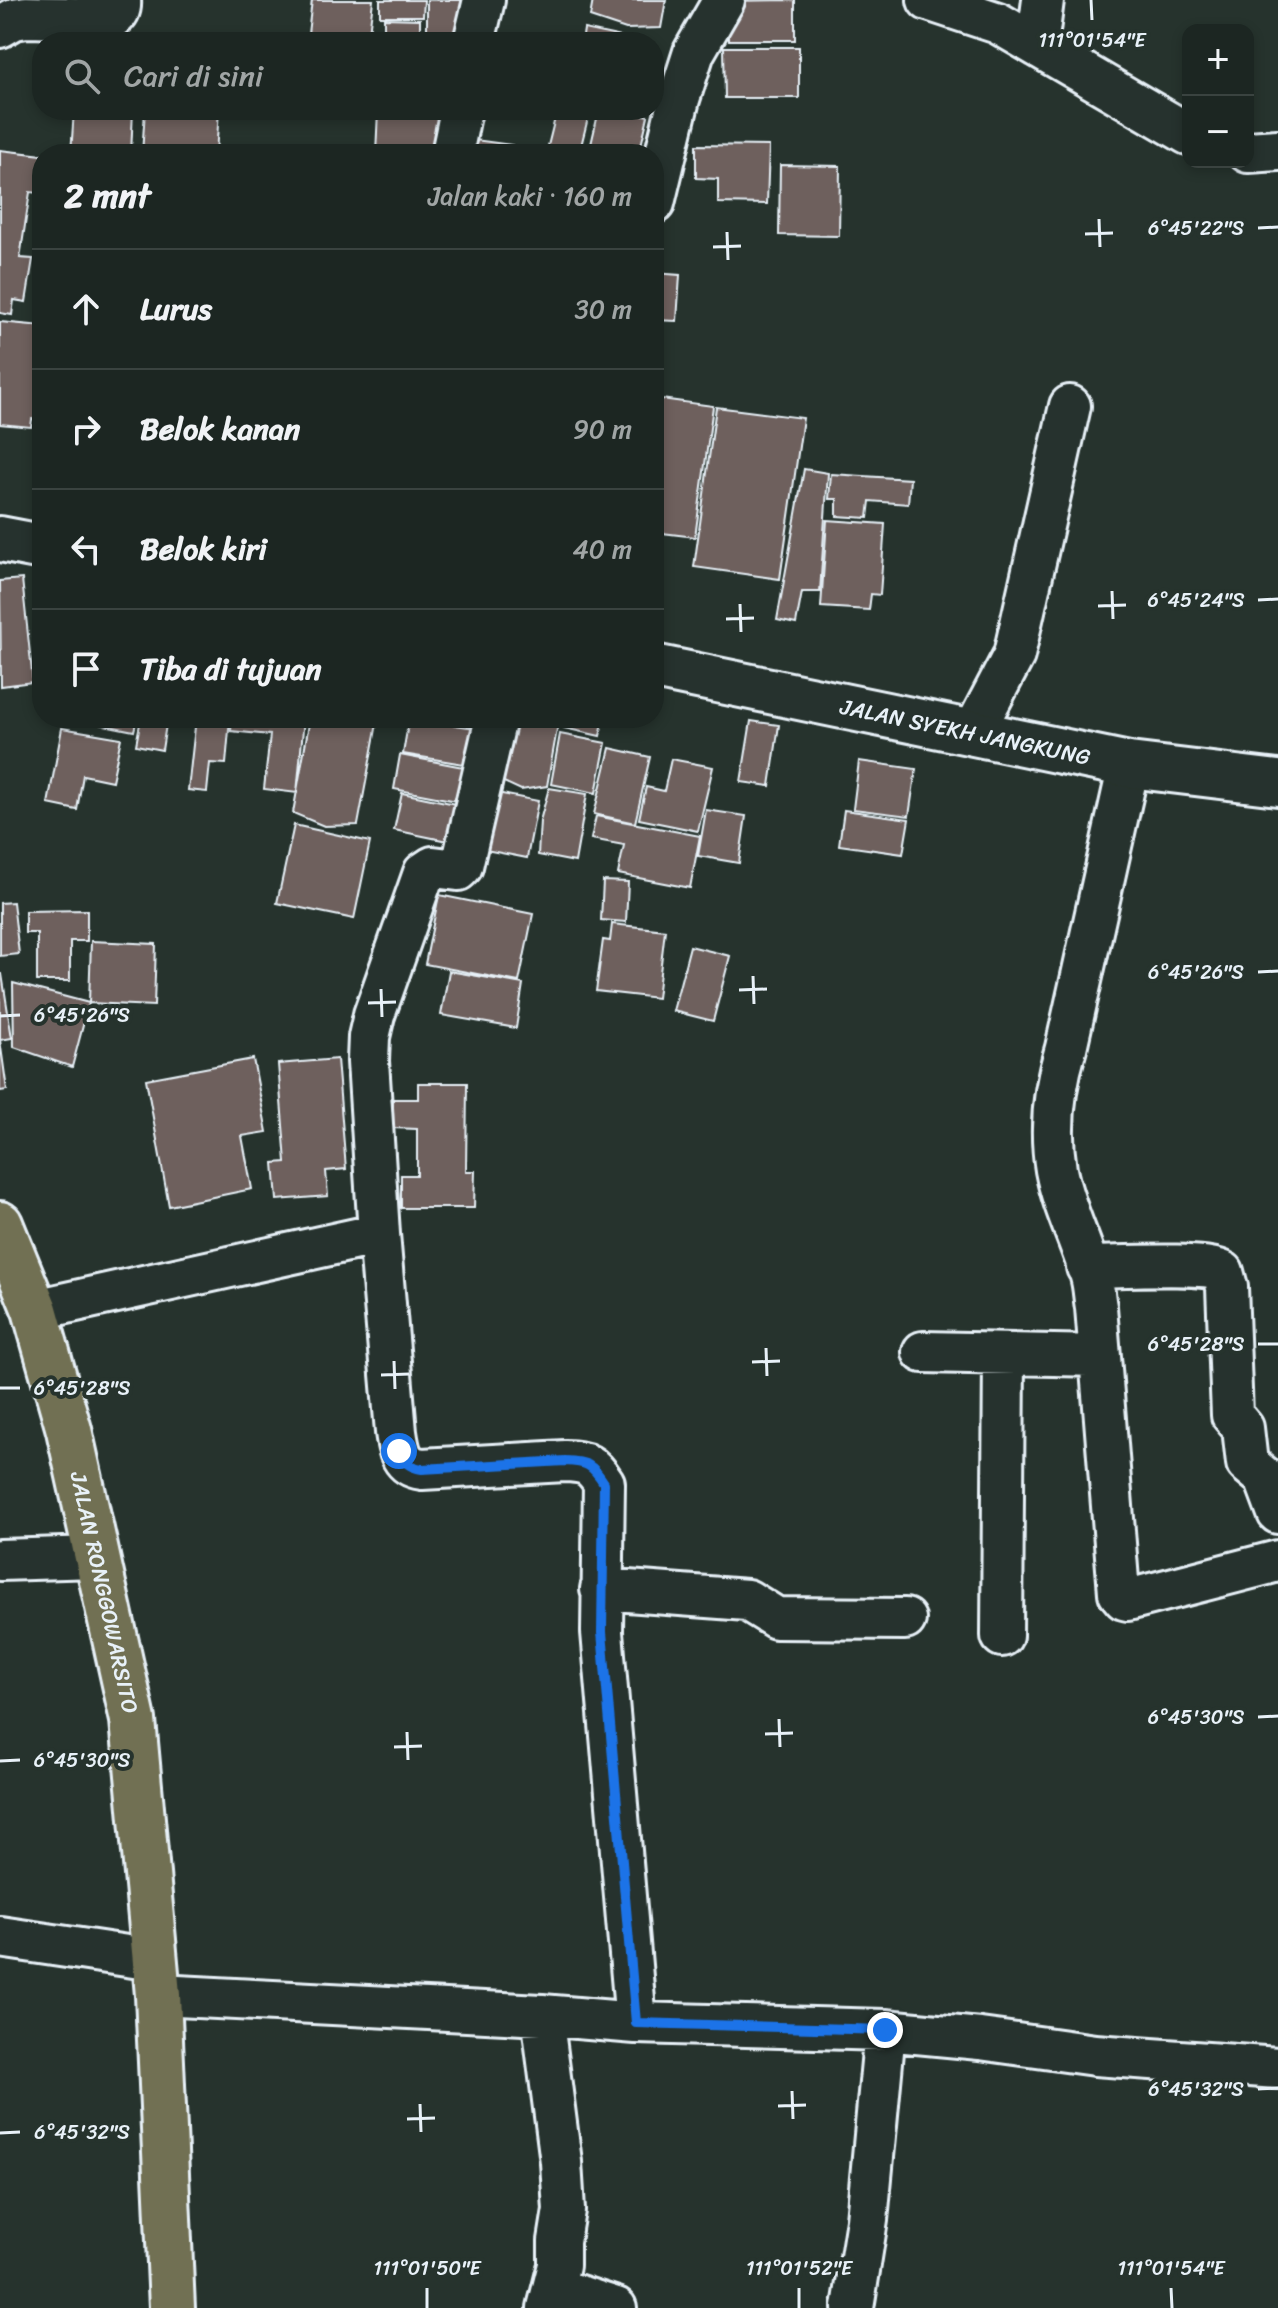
<!DOCTYPE html>
<html lang="id">
<meta charset="utf-8">
<style>
body{margin:0;font-family:Sriracha,sans-serif;background:#252e2a;color:#f1f3f6}
.controls{position:absolute;right:24px;top:24px;display:grid;overflow:hidden;border-radius:16px;box-shadow:0 4px 12px #0003}
.controls button{width:72px;height:72px;display:grid;place-items:center;padding:0;border:0;border-bottom:2px solid #3a4340;background:#1c2622;color:#f1f3f6;font:40px sans-serif}
.stop{position:absolute;width:24px;height:24px;margin:-18px;border:6px solid #1a73e8;border-radius:50%;background:#fff}
.stop.end{background:#1a73e8;border-color:#fff;box-shadow:0 2px 8px #0008}
.list{margin:0;padding:0;list-style:none}
h2{display:flex;justify-content:space-between;align-items:center;height:104px;margin:0;padding:0 32px;font-size:34px}
h2 small{font-size:26px;font-weight:400;color:#a0a5a5}
.list li{display:grid;grid-template-columns:52px 1fr auto;gap:24px;align-items:center;box-sizing:border-box;height:120px;padding:0 32px;border-top:2px solid #3a4340}
.list b{display:block;font-size:30px;white-space:nowrap}
.list em{font-size:26px;font-style:normal;color:#a0a5a5}
.icon{flex:none;width:44px;height:44px;fill:none;stroke:currentColor;stroke-width:2;stroke-linecap:round;stroke-linejoin:round}
.map{position:relative;flex:none;width:1278px;height:2308px;overflow:hidden}
.search{position:absolute;background:#1c2622;box-shadow:0 4px 12px #0003;left:32px;top:32px;width:632px;height:88px;display:flex;align-items:center;gap:20px;box-sizing:border-box;padding:0 28px;border-radius:32px;color:#a0a5a5;font-size:30px}
.panel{position:absolute;background:#1c2622;box-shadow:0 4px 12px #0003;left:32px;top:144px;width:632px;height:584px;border-radius:32px}
.map>svg:first-child{display:block}
.building{fill:#6e615d;stroke:#e8f1f8;stroke-width:2}
.lines{fill:none;stroke-linecap:round;stroke-linejoin:round}
.minor-casing{stroke:#e8f1f8;stroke-width:46}
.secondary-casing{stroke:#e8f1f8;stroke-width:50}
.primary-casing{stroke:#e8f1f8;stroke-width:50}
.minor{stroke:#26332d;stroke-width:40}
.secondary{stroke:#26332d;stroke-width:44}
.primary{stroke:#716f52;stroke-width:44}
.route{stroke:#1a73e8;stroke-width:10}
.ticks{fill:none;stroke:#e8f1f8;stroke-width:3}
.labels{text-anchor:middle;stroke-width:8;stroke-linejoin:round;paint-order:stroke}
.street-label{font-size:22px;fill:#e8f1f8;stroke:#26332d}
.ticks-label{font-size:20px;text-anchor:middle;fill:#e8f1f8;stroke:#26332d;stroke-width:8;stroke-linejoin:round;paint-order:stroke}
</style>
<div class="map">
<svg width="1278" height="2308" viewBox="0 0 1278 2308">
<rect width="100%" height="100%" fill="#26332d"/>
<filter id="ink" filterUnits="userSpaceOnUse"><feTurbulence type="fractalNoise" baseFrequency=".0125" numOctaves="2"/><feDisplacementMap in="SourceGraphic" scale="16" xChannelSelector="R" yChannelSelector="G"/><feConvolveMatrix kernelMatrix="1 2 1 2 8 2 1 2 1" color-interpolation-filters="sRGB"/></filter>
<g filter="url(#ink)">
<!-- building -->
<path class="building" d="M312,0H373L368,42H307Z
M380,0H424L423,16H380Z
M427,0H463V34L427,33Z
M593,0H666L661,28L626,29L590,17Z
M795,0V40H729V18L724,1Z
M384,18L420,19V37H456V42H384Z
M584,29L645,42H582Z
M724,47H799V98H725Z
M74,110H133L131,154H71Z
M145,110H219L216,154H142Z
M378,110L447,111L446,154H376Z
M557,110H590L579,154H546Z
M599,110H622L648,116L639,154L589,153Z
M460,138L512,145L510,154H458Z
M696,145L769,146L767,204L718,203V179L696,178Z
M0,150L42,155L38,193L30,192L20,258L33,259L26,302L14,300L12,315L0,313Z
M780,165L840,166L839,236L779,235Z
M654,273L680,275L677,321L654,320Z
M654,321L661,322L656,365L654,364Z
M0,322L42,326V420L32,419L31,427L0,424Z
M654,398L713,406L695,537L654,532Z
M716,407L803,418L780,579L694,567Z
M804,469L828,473L820,592H802L796,624L777,620Z
M831,474L910,479L908,504L870,501L868,518L837,516V499H829Z
M827,520L885,524L880,595L871,594L869,610L821,607Z
M22,579L33,682L1,686L0,581Z
M69,718H137L134,731Z
M141,718H167L162,750L136,745Z
M196,718H230L226,764L210,763L207,792L188,790Z
M232,718H304L297,793L264,789L270,735L231,731Z
M310,718H378L358,825L324,826L293,813Z
M409,718L488,730L482,767L403,754Z
M502,718H559L547,786L521,790L491,776Z
M566,718H604L600,736L564,728Z
M751,721L779,725L770,786L741,782Z
M62,728L121,738L112,781L83,775L77,810L48,804Z
M560,734L606,743L596,793L551,784Z
M610,748L650,757L635,823L594,814Z
M400,755L479,770L473,804L394,789Z
M671,759L713,767L698,831L639,819L646,787L664,791Z
M859,761L916,769L909,816L853,809Z
M549,788L587,794L575,862L538,855L540,821Z
M481,790L538,801L527,858L470,847Z
M402,793L470,807L462,844L394,830Z
M706,810L746,816L739,863L698,856Z
M844,810L909,819L903,854L839,845Z
M596,816L700,836L690,888L618,874L624,845L591,839Z
M294,825L370,842L354,919L277,903Z
M603,881L628,882L626,922L601,920Z
M439,895L533,914L519,982L425,964Z
M13,902L19,954L0,956V903Z
M87,910V941H70V981H37V933H25V911Z
M612,924L665,930L657,998L596,991L603,940L610,941Z
M91,941L156,944L154,1006L89,1003Z
M690,946L730,956L713,1021L673,1011Z
M449,971L523,984L516,1028L441,1015Z
M0,974H2L12,1038L0,1040L7,1090L0,1091Z
M13,983L89,1003L72,1067L14,1047Z
M253,1059L267,1132L242,1136L252,1189L169,1206L146,1079Z
M337,1059L346,1169L326,1171L328,1196L277,1200L274,1163L286,1162L278,1064Z
M418,1083H467L466,1171H475L474,1208H401V1175H417V1129L393,1128V1099H418Z"/>
<g class="lines">
<defs>
<path id="minor" d="M928,0L998,23L1188,134
M0,27L14,19L26,17L111,19C118,14 121,10 120,0
M474,42L484,0
M1037,46L1043,0
M1248,152L1278,150
M452,154L461,110
M654,203L679,99L694,52L724,0
M974,731L1014,655L1070,406
M1129,765L1066,1048C1054,1088 1049,1128 1056,1170C1063,1207 1081,1241 1091,1276C1094,1286 1094,1297 1096,1307L1119,1593L1124,1599L1128,1600L1278,1561
M379,1234L368,1061L369,1037L374,1015L424,873L433,867L458,870L462,866L496,718
M1087,1267C1112,1267 1208,1261 1223,1272L1227,1287L1232,1415L1243,1428L1247,1463L1265,1478L1278,1513
M35,1310L379,1234L396,1432C399,1452 401,1466 422,1469L565,1461C587,1462 592,1464 604,1483L602,1632L636,2023
M923,1352L1100,1356
M0,1560L96,1557
M601,1589L747,1600L776,1618L905,1619
M1002,1636L1004,1354
M0,1937L154,1960
M158,1995L542,2015L636,2023L885,2030L980,2039L1095,2055L1278,2068
M542,2015L561,2162L564,2210L559,2241V2265L548,2308
M554,2288L616,2308
M853,2308L867,2220L885,2030"/>
<g id="secondary">
<path d="M0,539L42,547"/>
<path id="s1" d="M654,667L1129,765L1278,783"/>
</g>
<g id="primary">
<path id="s2" d="M0,1224L35,1310L69,1430L133,1720L158,1995L172,2308"/>
</g>
</defs>
<!-- minor casing -->
<use href="#minor" class="minor-casing"/>
<!-- secondary casing -->
<use href="#secondary" class="secondary-casing"/>
<!-- primary casing -->
<use href="#primary" class="primary-casing"/>
<!-- minor -->
<use href="#minor" class="minor"/>
<!-- secondary -->
<use href="#secondary" class="secondary"/>
<!-- primary -->
<use href="#primary" class="primary"/>
</g>
</g>
<g class="lines" filter="url(#ink)">
<!-- route -->
<path class="route" d="M399,1451C404,1463 410,1467 422,1469L565,1461C587,1462 592,1464 604,1483L602,1632L636,2023L885,2030"/>
</g>
<!-- ticks -->
<path class="ticks" d="M1091,0L1092,20M1099,219L1100,247M1258,228L1278,227M727,232L728,260M1085,234L1113,233M713,247L741,246M1112,591L1113,619M1258,600L1278,599M740,604L741,632M1098,606L1126,605M726,619L754,618M1258,972L1278,971M753,976L754,1004M381,989L382,1017M739,990L767,989M368,1003L396,1002M0,1016L20,1015M1258,1344H1278M766,1348L767,1376M394,1361L395,1389M752,1362L780,1361M381,1375L409,1374M0,1388H20M1258,1717L1278,1716M779,1719L780,1747M407,1732L408,1760M765,1734L793,1733M394,1747L422,1746M0,1761L20,1760M1258,2089L1278,2088M792,2091L793,2119M420,2104L421,2132M778,2106L806,2105M407,2119L435,2118M0,2133L20,2132M427,2288V2308M799,2288V2308M1171,2288L1172,2308"/>
<g class="labels">
<!-- street labels -->
<g class="street-label">
<text dy="8" stroke="none"><textPath href="#s1" startOffset="318">JALAN SYEKH JANGKUNG</textPath></text>
<text dy="8" stroke="none"><textPath href="#s2" startOffset="384">JALAN RONGGOWARSITO</textPath></text>
</g>
</g>
<g class="ticks-label">
<text x="1092" y="47">111°01'54"E</text>
<text x="1196" y="235">6°45'22"S</text>
<text x="1196" y="607">6°45'24"S</text>
<text x="1196" y="979">6°45'26"S</text>
<text x="82" y="1022">6°45'26"S</text>
<text x="1196" y="1351">6°45'28"S</text>
<text x="82" y="1395">6°45'28"S</text>
<text x="1196" y="1724">6°45'30"S</text>
<text x="82" y="1767">6°45'30"S</text>
<text x="1196" y="2096">6°45'32"S</text>
<text x="82" y="2139">6°45'32"S</text>
<text x="427" y="2275">111°01'50"E</text>
<text x="799" y="2275">111°01'52"E</text>
<text x="1171" y="2275">111°01'54"E</text>
</g>
</svg>
<div class="controls">
<button>+</button>
<button>−</button>
</div>
<div class="stop" style="left:399px;top:1451px"></div>
<div class="stop end" style="left:885px;top:2030px"></div>
<div class="search"><svg class="icon" aria-label="search" viewBox="0 0 24 24"><circle cx="10" cy="10" r="6"/><path d="M15 15l6 6"/></svg>Cari di sini</div>
<section class="panel">
<h2>2 mnt<small>Jalan kaki · 160 m</small></h2>
<ul class="list">
<li><svg class="icon" aria-label="ahead" viewBox="0 0 24 24"><path d="M12 20V5M6 11l6-6 6 6"/></svg><div><b>Lurus</b></div><em>30 m</em></li>
<li><svg class="icon" aria-label="right" viewBox="0 0 24 24"><path d="M7 20v-9h11M14 6l5 5-5 5"/></svg><div><b>Belok kanan</b></div><em>90 m</em></li>
<li><svg class="icon" aria-label="left" viewBox="0 0 24 24"><path d="M17 20v-9H6M10 6l-5 5 5 5"/></svg><div><b>Belok kiri</b></div><em>40 m</em></li>
<li><svg class="icon" aria-label="arrive" viewBox="0 0 24 24"><path d="M6 21V4h12l-3 4 3 4H6"/></svg><div><b>Tiba di tujuan</b></div></li>
</ul>
</section>
</div>
